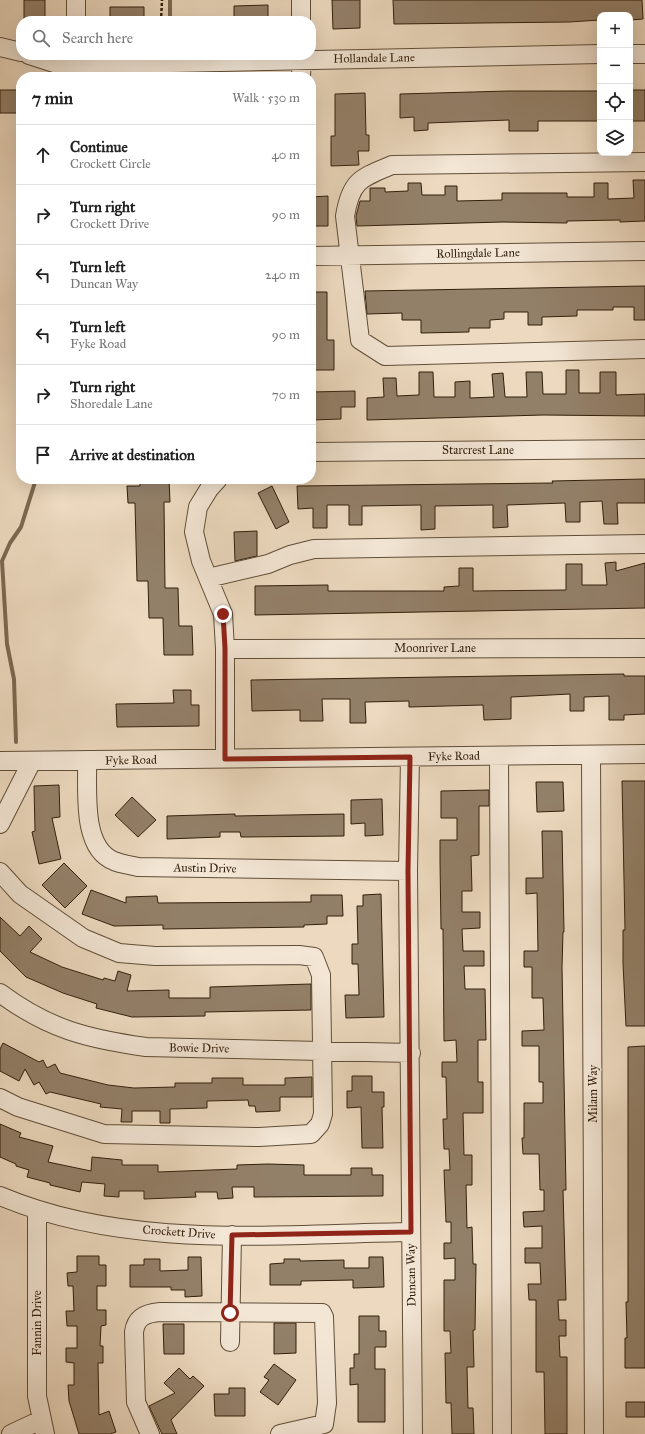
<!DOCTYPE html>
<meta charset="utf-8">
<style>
body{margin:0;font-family:"IM FELL Great Primer",serif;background:#f2f2f2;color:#222}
.controls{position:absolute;right:12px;top:12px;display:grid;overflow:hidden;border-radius:8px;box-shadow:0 4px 16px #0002}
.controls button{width:36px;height:36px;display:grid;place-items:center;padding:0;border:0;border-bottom:1px solid #e0e0e0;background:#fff;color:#222;font:20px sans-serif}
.stop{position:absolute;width:12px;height:12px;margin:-9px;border:3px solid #8f2418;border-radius:50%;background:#fff}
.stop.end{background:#8f2418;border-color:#fff;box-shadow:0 1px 4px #0008}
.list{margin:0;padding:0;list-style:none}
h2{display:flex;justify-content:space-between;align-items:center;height:52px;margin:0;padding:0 16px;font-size:17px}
h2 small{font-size:13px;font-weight:400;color:#767676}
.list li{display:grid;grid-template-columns:26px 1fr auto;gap:12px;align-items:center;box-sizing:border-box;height:60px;padding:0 16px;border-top:1px solid #e0e0e0}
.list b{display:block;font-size:15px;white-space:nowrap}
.list p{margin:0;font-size:13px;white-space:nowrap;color:#767676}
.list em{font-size:13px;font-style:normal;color:#767676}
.icon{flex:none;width:22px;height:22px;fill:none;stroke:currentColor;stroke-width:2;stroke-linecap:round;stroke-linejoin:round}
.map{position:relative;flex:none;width:645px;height:1434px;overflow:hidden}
.search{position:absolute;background:#fff;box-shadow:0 4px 16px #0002;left:16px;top:16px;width:300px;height:44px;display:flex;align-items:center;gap:10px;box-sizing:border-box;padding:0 14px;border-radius:16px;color:#767676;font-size:15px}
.panel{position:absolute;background:#fff;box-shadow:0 4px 16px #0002;left:16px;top:72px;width:300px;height:412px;border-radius:16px}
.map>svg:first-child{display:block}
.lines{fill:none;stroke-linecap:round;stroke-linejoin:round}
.stream{stroke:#7c6952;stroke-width:4}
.building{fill:#938069;stroke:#321f0b}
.minor-casing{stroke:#604e38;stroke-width:20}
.path{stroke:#321f0b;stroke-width:2.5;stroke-dasharray:3 2;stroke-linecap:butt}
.minor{stroke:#f3e6d5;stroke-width:18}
.route{stroke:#8f2418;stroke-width:5}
.labels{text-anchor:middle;stroke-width:3;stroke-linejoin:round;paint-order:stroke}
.street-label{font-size:12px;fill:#321f0b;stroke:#f3e6d5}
</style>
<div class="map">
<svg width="645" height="1434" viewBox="0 0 645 1434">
<rect width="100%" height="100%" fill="#ecd9bf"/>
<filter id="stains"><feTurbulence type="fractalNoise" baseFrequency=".005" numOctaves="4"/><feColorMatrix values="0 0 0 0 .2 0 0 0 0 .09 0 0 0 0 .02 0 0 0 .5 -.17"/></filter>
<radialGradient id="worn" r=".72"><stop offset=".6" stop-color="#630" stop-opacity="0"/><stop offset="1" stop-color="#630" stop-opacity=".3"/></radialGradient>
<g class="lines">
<!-- stream -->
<path class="stream" d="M170,0V21
M16,742L14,679L7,644L2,561L10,543L21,527L36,479"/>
</g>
<!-- building -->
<path class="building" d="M24,0H45V21H24Z
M332,0H360V28L333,29Z
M393,0H642L643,19L630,20V15H600V20L569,22L394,24Z
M268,5V21H234V6Z
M110,7H144V21H110Z
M0,90H21V113H0Z
M630,90H645V121H630Z
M508,91H600V121H538V131H509V120L428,123V130L414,131V117L400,118V94Z
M365,93L366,135H369V151H358L359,165L331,166V136H335V94Z
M633,180H645V221L620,222V220L567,221V223L502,222L357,226L356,216L360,201H370V188H385V192L408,191V183H421L422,195H445V186H457V201L502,200V193H567V197H594V183H608V199L634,198Z
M328,196V226H311V197Z
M645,286V320H634V307H613V310H577V316L542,317V325H528V312H504V319L490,320V328H469V332L421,333V320H402V313L367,314L365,291Z
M311,292H327V340H334V370H311Z
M566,370H579V393H600V372H616V395L645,394V416L543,415L367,420V398L384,397L383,378H396L397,396L419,395V372H433L434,397H455V382L470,381V398L494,397L492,374L503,373L505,397H527L526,372H542L543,394H566Z
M355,391V407H341V419L312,420L311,392Z
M140,479H169L170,502H164L165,588H178L179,626H192L193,655H164L163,618H149L148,581H137L135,503H128L127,486H140Z
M645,479V503H617L618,524H604L602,501L580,502V522H566L565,503L507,505L508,527L493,528V505L435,506V529L421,530V505L362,506V525H349V505H327V528H313V508L298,509L297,486L553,483L552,481Z
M272,486L289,522L276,529L258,493Z
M257,531V556L235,561L234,532Z
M616,562V571L645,563V608L255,615V586L328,585V591H444V587L459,586V568H473V591L566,590V564H582V585H607L605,563Z
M624,674V676H645V714L624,715V720H609V696L584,697V711H570V694L511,697V719L484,720L483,705L409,707V701L365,702L366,723H350V699H322L323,721H300V710L252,711L251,680Z
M173,690H191V705H199V726L117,727L116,704L174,703Z
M622,781H645V1026H626L623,963V930H625Z
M536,782H563L564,811L537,812Z
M59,785L60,817L52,818L61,859L39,864L32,832L35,831L34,786Z
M489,790V806H479V855L471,856L472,891H462V912H480V928L462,929L463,951H484V966H464L465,989H485L486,1040H478V1082H483V1113H463L464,1155H472V1185H466L467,1228L472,1227L473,1264H476L475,1330H473L474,1367H467L468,1408H473L474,1434H452L451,1403H446L445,1353H451L450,1331H444V1280H455V1258L444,1259V1243H451V1222H446L444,1170H450L449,1149H444L443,1119H447L446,1077H442V1062H457L456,1040L444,1041L443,929H441L440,861V840H457V818H441V791Z
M132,797L156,820L138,837L115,815Z
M382,799L383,835L365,836V823L351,824V800Z
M235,814V816L344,814V836L241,837L240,832H220V837L167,839V816Z
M542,831H562L564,932H563L562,967L566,1190H563L566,1300H558L559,1320H566V1336H559L560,1357H567V1434H545L544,1372H536V1300H529L528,1284H541L540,1263H525V1248H542V1226L524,1227L523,1212L544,1211V1190H540L539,1154H523L522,1138H524V1103H543V1082H539V1046H522V1031L544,1030L543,998H532V967H524V951H538L537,893L526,894V878H543Z
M64,863L87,886L65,908L42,885Z
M91,890L126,903V897L157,896L158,903L311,902V895H342L343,916H327V924L304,925V927L163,929V925L114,926L82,914Z
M381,894L384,1017L346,1018L345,995H359L358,964H352V944H358L357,906H363V895Z
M0,917L20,936L29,926L42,939L30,952L62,967L103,980L104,978L115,981L118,971L131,975L127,991L169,990V998H210V987L311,984V1010L205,1012V1016L132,1017L96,1008L97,1004L63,993L26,977L0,951Z
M3,1043L39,1062L43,1060L47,1068L55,1064L60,1073L108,1085L134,1088L175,1087V1083H212V1078H243V1085H285V1078L312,1077V1097H280V1111L256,1112L255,1106H249L248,1100L207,1101V1108L170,1109V1123H160V1111H132V1122H121L122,1109L100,1107L101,1104L50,1092L46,1094L39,1082L34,1085L25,1069L19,1081L0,1071V1049Z
M645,1046V1368H625V1338H627L626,1302H628V1047Z
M352,1076H372V1092H384V1107H382L383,1148H362L361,1107L347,1108V1091H352Z
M0,1124L21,1133L19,1137L53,1146L48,1162L91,1171L92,1157L122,1160V1165H158V1172L237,1169V1165L268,1164L304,1165V1175H351V1168H372V1175H383V1196L254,1197V1187H232L233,1198L218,1199L217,1192H195L196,1197L144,1199V1191H119V1197L104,1196L105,1184L82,1182L80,1192L50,1185V1183L27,1177L29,1170L16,1166V1164L0,1157Z
M77,1256H99V1265H106V1286H97V1310H106V1325L101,1326L100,1346H103V1363H98L99,1415L109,1411L116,1432L110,1434H79L69,1401L68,1385H74V1363L66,1362V1348H77V1326H67L66,1311H74L73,1286H68L67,1273L77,1272Z
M188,1257H201L202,1296L185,1297V1290H171V1287H130V1265H144V1259H160V1271L188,1270Z
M369,1257H383L384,1287L353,1288V1280L301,1281V1285H270V1264L284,1263V1259H300V1261L344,1260V1268H369Z
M359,1316H379V1331H386V1347H375V1369H385V1422H358V1384L350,1385V1368H354V1354H359Z
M274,1323H296V1353L274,1354Z
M163,1324H184V1354H164Z
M274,1364L296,1380L278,1405L260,1392L269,1380L264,1377Z
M179,1368L190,1379L193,1376L204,1386L171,1420L177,1434H162L149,1406L175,1393L164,1383Z
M229,1388H245V1416H215L214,1394H229Z
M626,1402H645V1417H626Z"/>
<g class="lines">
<defs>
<path id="minor" d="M76,0V21
M301,0V21
M0,47L21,52
M630,54H645
M29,55L57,64L76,65L600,54
M301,77L302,55
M645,162L392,165C361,178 351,180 345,216L360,340L385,356L645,349
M311,256L645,251
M311,452L645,449
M218,479L209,489L198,507L194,532L201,561L223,614L225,649V759
M208,578L268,564L290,555L314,549L645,544
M225,649L645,648
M591,755L594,1434
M499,756L502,1434
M410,757L408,871L413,1434
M87,760C88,790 81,848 114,861C121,864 130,865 138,867L408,871
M0,761L645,754
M0,824L32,761
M0,872L20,894L83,938L119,953L155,956L299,955L314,957L321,975L323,1114L320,1124L311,1134L259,1137L104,1134L18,1107L0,1098
M0,993C48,1029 88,1039 146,1047L411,1053
M0,1196C128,1250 275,1234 411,1232
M37,1211V1396L45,1434
M230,1342L232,1235
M11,1434L41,1420
M150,1434L136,1402L134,1332C136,1317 146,1313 160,1312L322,1313L324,1317L327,1403L324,1424L280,1434"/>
</defs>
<!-- minor casing -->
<use href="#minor" class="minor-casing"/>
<!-- path -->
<path class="path" d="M161,21L162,0"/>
<!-- minor -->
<use href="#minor" class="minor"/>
</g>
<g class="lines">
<!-- route -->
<path class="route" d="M223,614L225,648V759L410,757L408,871L411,1232L232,1235L230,1313"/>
</g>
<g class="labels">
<!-- street labels -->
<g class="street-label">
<text transform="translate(374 58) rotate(-1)" y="4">Hollandale Lane</text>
<text transform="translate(478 253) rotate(-1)" y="4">Rollingdale Lane</text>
<text x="478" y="454">Starcrest Lane</text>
<text x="435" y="652">Moonriver Lane</text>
<text transform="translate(454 756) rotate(-1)" y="4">Fyke Road</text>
<text transform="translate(131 760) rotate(-1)" y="4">Fyke Road</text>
<text transform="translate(205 868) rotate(1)" y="4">Austin Drive</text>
<text transform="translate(199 1048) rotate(1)" y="4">Bowie Drive</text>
<text transform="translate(593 1094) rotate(-90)" y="4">Milam Way</text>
<text transform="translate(179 1232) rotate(4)" y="4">Crockett Drive</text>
<text transform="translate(411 1275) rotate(-91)" y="4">Duncan Way</text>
<text transform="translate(37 1323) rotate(-90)" y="4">Fannin Drive</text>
</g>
</g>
<rect width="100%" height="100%" filter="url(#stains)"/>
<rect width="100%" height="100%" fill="url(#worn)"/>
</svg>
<div class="controls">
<button>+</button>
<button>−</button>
<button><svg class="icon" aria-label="locate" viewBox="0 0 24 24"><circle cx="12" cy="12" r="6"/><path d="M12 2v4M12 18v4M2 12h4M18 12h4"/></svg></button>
<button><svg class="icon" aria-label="layers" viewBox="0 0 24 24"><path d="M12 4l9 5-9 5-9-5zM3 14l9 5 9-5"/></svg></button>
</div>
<div class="stop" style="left:230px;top:1313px"></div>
<div class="stop end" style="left:223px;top:614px"></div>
<div class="search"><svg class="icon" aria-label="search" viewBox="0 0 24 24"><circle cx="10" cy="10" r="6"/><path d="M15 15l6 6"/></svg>Search here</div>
<section class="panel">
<h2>7 min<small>Walk · 530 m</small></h2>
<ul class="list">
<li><svg class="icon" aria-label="ahead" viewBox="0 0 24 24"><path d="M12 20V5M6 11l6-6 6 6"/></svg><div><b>Continue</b><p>Crockett Circle</p></div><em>40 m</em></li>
<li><svg class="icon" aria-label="right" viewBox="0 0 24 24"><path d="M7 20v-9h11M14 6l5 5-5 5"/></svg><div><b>Turn right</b><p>Crockett Drive</p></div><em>90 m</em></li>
<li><svg class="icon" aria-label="left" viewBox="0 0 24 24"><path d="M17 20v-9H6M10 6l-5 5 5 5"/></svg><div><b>Turn left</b><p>Duncan Way</p></div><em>240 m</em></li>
<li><svg class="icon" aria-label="left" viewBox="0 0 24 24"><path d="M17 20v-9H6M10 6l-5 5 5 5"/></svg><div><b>Turn left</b><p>Fyke Road</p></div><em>90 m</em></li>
<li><svg class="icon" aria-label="right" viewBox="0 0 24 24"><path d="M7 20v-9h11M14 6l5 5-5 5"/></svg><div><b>Turn right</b><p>Shoredale Lane</p></div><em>70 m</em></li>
<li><svg class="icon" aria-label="arrive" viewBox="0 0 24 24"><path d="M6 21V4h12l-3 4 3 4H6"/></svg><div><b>Arrive at destination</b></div></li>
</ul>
</section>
</div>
